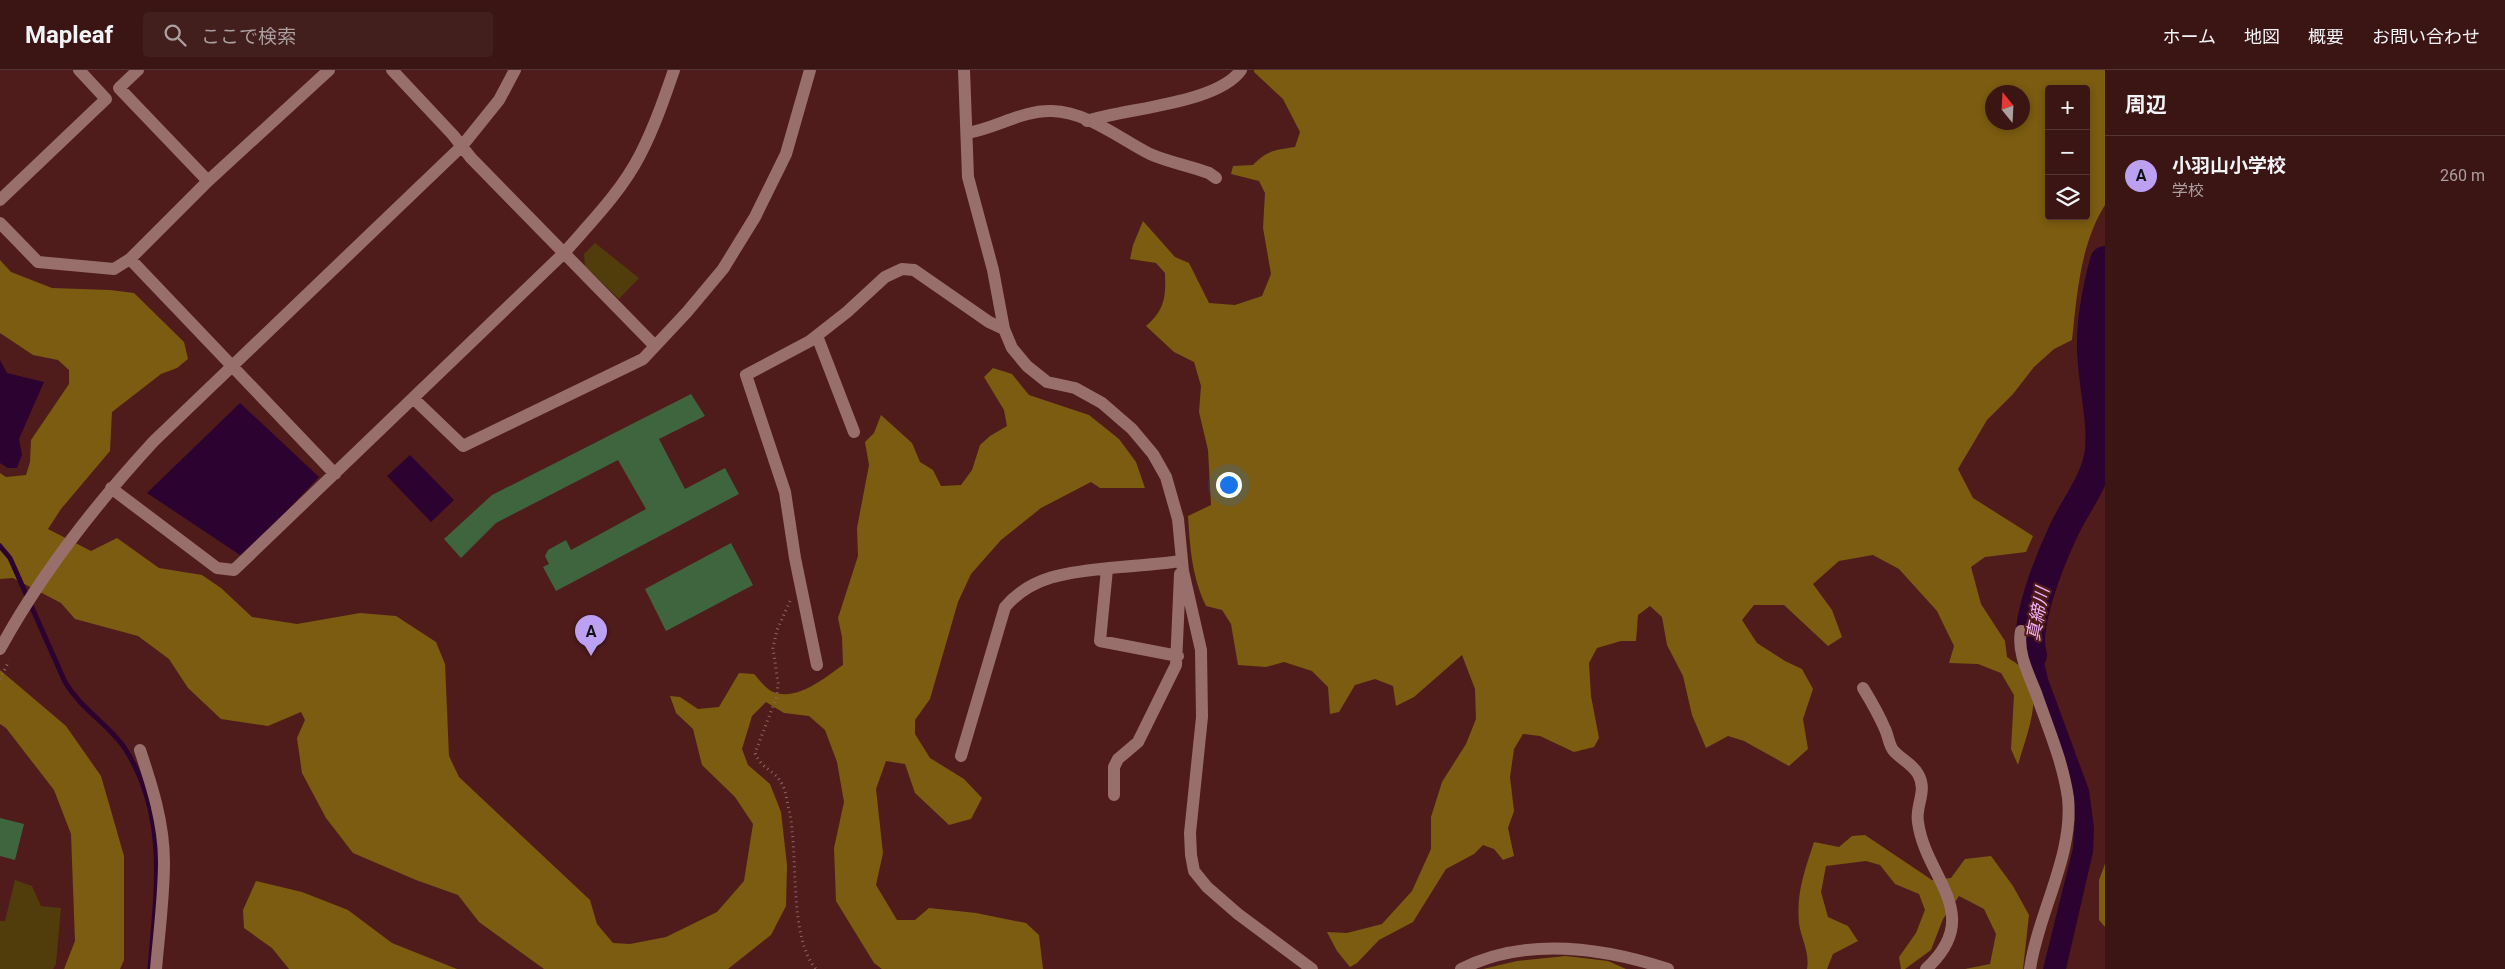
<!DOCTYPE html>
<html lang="ja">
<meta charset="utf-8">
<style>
body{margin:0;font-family:Roboto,"Noto Sans JP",sans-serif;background:#421e1d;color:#f1f3f6}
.controls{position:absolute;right:15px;top:15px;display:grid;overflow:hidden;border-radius:5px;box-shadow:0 2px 8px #0003}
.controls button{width:45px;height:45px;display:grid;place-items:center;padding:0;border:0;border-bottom:1px solid #543434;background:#3b1514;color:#f1f3f6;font:25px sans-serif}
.compass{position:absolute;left:1985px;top:15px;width:45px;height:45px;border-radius:50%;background:#3b1514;box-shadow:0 2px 8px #0003;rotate:342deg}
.you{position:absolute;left:1228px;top:414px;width:18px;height:18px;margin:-12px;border:4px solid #fff;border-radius:50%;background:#1a73e8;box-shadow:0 0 0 8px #1a73e833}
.badge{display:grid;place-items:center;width:32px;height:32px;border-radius:50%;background:#bca0f2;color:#111;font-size:16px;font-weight:700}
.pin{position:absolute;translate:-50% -41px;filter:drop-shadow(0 1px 2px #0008)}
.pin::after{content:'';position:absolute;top:26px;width:18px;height:15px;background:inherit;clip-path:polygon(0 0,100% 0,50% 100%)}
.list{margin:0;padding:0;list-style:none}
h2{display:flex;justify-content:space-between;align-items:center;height:65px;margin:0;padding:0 20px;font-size:21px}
h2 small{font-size:16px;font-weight:400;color:#ac9fa0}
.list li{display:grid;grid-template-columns:32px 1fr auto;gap:15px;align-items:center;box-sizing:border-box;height:80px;padding:0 20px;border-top:1px solid #543434}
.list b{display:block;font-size:19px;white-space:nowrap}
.list p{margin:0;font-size:16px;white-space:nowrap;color:#ac9fa0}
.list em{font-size:16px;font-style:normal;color:#ac9fa0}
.icon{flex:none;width:28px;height:28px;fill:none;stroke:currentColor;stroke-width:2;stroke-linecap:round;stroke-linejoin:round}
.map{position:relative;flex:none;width:2105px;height:899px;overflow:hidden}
header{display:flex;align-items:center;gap:30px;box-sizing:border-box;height:70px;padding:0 25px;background:#3b1514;border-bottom:1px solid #543434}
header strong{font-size:24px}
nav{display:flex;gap:28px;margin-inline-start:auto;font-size:18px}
.search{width:350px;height:45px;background:#421e1d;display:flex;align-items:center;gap:12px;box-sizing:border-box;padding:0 18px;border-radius:5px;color:#ac9fa0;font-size:19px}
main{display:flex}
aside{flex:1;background:#3b1514}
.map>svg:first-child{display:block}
.green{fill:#513c0b}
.forest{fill:#7b5c10;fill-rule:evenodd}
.water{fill:#2c0230}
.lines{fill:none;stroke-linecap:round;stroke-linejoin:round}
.stream{stroke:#2c0230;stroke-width:5}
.river{stroke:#2c0230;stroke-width:30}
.building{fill:#3e653e}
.path{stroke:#906665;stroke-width:3;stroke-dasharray:1 4;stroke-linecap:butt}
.minor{stroke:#986f6b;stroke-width:12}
.labels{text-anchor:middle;stroke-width:4.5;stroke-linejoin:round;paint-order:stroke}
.water-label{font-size:18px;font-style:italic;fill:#f3b1f8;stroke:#4f1c1b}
</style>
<header>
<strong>Mapleaf</strong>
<div class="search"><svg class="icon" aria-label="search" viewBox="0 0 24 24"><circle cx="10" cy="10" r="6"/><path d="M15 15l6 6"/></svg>ここで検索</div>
<nav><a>ホーム</a><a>地図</a><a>概要</a><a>お問い合わせ</a></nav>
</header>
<main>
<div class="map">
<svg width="2105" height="899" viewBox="0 0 2105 899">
<rect width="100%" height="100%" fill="#4f1c1b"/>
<!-- green -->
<path class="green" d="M595,173L639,208L619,229L585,196L584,184Z
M15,810L32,816L41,836L61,838L56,894L53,899H0V851H5Z"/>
<!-- forest -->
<path class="forest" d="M1254,0H2105V135C2080,175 2077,225 2072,270L2054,279L2034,297L2013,324L1987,350L1958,399L1973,428L2033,466L2026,482L1985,487L1971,497L1981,534L2005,571L2007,587C2012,591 2022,596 2026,601C2044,627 2025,668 2018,695L2011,679L2014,625L2001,603L1978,594L1949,593L1954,576L1937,541L1899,499L1873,485L1839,491L1813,514L1832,540L1842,567L1828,576L1784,535H1754L1742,550L1757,573L1785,591L1802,599L1813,619L1803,649L1808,679L1789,696L1744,671L1728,666L1706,678L1692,645L1683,606L1667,575L1662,547L1650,536L1638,545L1636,571H1621L1597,578L1589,593L1591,626L1599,668L1594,677L1574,682L1540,666L1523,664L1514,679L1510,707L1514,741L1508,758L1514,786L1503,790L1494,779L1483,775L1474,784L1446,799L1413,852L1379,870L1357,893L1350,897L1337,881L1327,862L1347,863L1382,854L1412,821L1431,779V747L1442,712L1466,674L1476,649L1475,619L1462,585L1414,627L1396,636L1393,616L1375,609L1355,615L1339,642L1330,644L1328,617L1312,601L1284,592L1266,597L1238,595L1231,554L1222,540L1206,536C1192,507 1190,478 1188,446L1211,435L1208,380L1199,342L1201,316L1194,292L1174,282L1146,256C1165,240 1166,226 1165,203L1156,193L1130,189L1133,175L1143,151L1175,187L1189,193L1209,233L1235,235L1262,226L1271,204L1263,158L1265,123L1259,111L1231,104L1233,96L1253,95C1268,80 1275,80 1295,77L1300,62L1283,29L1254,2ZM2049,19H2086V146H2049ZM1992,22H2022V52H1992Z
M0,190L11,202L52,218L110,220L134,223L184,272L188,289L177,298L161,304L112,342L110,381L61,439L48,459L91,481L117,468L159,498L202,505L221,518L252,547L297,554L360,543L396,546L436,572L445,594L449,686L459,707L590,830L597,854L613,873L630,874L666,867L717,842L744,811L753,754L735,727L702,695L693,659L676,643L670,626L680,627L698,639L719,637L739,603L754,604C759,609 765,618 771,621C796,633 824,608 843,595L842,567L838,548L858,486L857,458L869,395L865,372L874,363L881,345L912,373L920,392L933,400L941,416L961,415L972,400L980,375L990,366L1007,356L1004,340L984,307L993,298L1012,304L1029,325L1089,345L1119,369L1136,392L1145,418H1100L1091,412L1041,438L1001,470L971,504L958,532L930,629L915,650V664L930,688L964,709L982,728L971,749L949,755L915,723L905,694L886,691L876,719L883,783L876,815L897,850H915L929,838L976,843L1026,853L1039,865L1043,899H882L874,893L836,831L834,778L844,732L837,692L825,660L809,646L784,643L766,632L752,646L742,679L748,695L770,714L781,742L787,795L786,836L771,865L728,899H544L479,852L458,825L416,810L353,783L326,748L302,703L297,668L305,650L301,642L268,656L221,649L188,618L169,589L138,566L75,549L61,533L13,508L0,509V403L6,407L26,405L30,392L31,370L69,314V300L58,290L33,285L0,263Z
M0,600L66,656L101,706L124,786V890L120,899H64L75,871L71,764L54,720L6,658L0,654Z
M1865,765L1932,810L1951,808L1965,789L1991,786L2013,816L2029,845L2023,899H1965L1990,894L1996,864L1984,839L1959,826L1943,849L1931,880L1905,899H1901L1899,887L1916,863L1925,840L1919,824L1895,814L1880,795L1866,791L1826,796L1821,822L1828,847L1848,856L1858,871L1833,884L1827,899H1807C1810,882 1801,869 1799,853C1796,823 1805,800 1814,772L1839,777L1852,766Z
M2105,794V857L2099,850V810Z
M256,811L302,822L348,840L392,873L457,899H289L272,878L244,858L243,840Z
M1566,886L1608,891L1626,899H1483L1517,891Z"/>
<!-- water -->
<path class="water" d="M0,290L7,303L44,312L19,369L22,385L17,398H8L0,393Z
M240,333L319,407L243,487L147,423Z
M410,385L454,430L431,452L387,406Z
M2034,546L2048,609L2089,720L2094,758L2093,782L2066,899H2043L2073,778L2075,747L2026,578L2024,565Z"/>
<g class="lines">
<!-- stream -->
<path class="stream" d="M0,476L10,488L65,612C81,639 108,654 124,677C169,746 156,822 150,899"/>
<!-- river -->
<path class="river" d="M2032,585C2023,555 2050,490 2063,462C2075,436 2093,415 2099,387C2105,353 2091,308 2092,273C2092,246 2098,217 2105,191"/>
</g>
<!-- building -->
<path class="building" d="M691,324L705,346L659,369L685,419L725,398L739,424L556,521L543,497L549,494L545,486L548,480L566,470L571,480L646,439L618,390L496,453L461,488L444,469L492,425Z
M731,473L753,515L666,561L645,519Z
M0,748L24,754L15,790L0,786Z"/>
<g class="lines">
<!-- path -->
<path class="path" d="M790,531L777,560L773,578L778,613L777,626L755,683C762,700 775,700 782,714C786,721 787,732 789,740C799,783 788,867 816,899
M0,609L9,591"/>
<!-- minor -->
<path class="minor" d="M138,0L119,18L208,111
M392,0L453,65L471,88L654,275
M964,0L968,107L993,200L1004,259L1012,278L1027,296L1047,312L1075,318L1102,333L1132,359L1153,384L1166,407L1178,449L1183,501L1201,580L1202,647L1190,763L1191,785L1194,801L1207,817L1238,844L1312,899
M1087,51C1126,38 1217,34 1241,0
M967,63C997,58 1022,40 1052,41C1088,42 1120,69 1150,84C1168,92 1190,96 1209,103L1216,108
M0,130L106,29L79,0
M0,153L38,192L114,199L130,189L208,111L329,0
M130,189L335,404
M817,266L854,362
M413,328L463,376L643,289L687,242L723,199L755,147L786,84L810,0
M111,418L217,498L234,500L564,183C591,152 621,122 640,85C654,58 664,29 674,0
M1107,499L1100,571L1178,586
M2021,561C2017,582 2028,603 2036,623C2048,658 2063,692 2068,728C2074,785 2038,843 2030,899
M0,579C42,502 95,435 154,371L462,76L499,30L515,0
M817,595L795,488L785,422L746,305L810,271L847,242L885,207L902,199L914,200L989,252L1004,259
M1863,618C1871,631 1879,645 1885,659C1888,665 1889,675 1893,680C1900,689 1912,693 1918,704C1928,721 1915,735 1918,752C1925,808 1986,844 1926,899
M140,680C152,716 164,753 164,792C164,827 159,864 156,899
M961,686L1005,537C1032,505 1071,502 1109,498C1134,496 1158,494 1182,491
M1114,725V697L1118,689L1138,672L1176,595L1180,504
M1461,899C1525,867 1601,877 1668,899"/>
</g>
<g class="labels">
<!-- water labels -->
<g class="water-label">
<text transform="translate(2038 544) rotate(-79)" y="6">真締川</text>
</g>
</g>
</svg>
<div class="controls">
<button>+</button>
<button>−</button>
<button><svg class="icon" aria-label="layers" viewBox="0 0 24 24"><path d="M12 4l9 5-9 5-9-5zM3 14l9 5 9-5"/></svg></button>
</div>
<svg class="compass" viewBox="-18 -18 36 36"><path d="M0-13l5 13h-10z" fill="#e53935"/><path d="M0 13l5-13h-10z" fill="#ac9fa0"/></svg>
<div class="you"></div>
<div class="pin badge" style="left:591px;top:586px">A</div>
</div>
<aside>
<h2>周辺<small></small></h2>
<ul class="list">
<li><span class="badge">A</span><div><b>小羽山小学校</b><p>学校</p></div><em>260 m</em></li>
</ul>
</aside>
</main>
